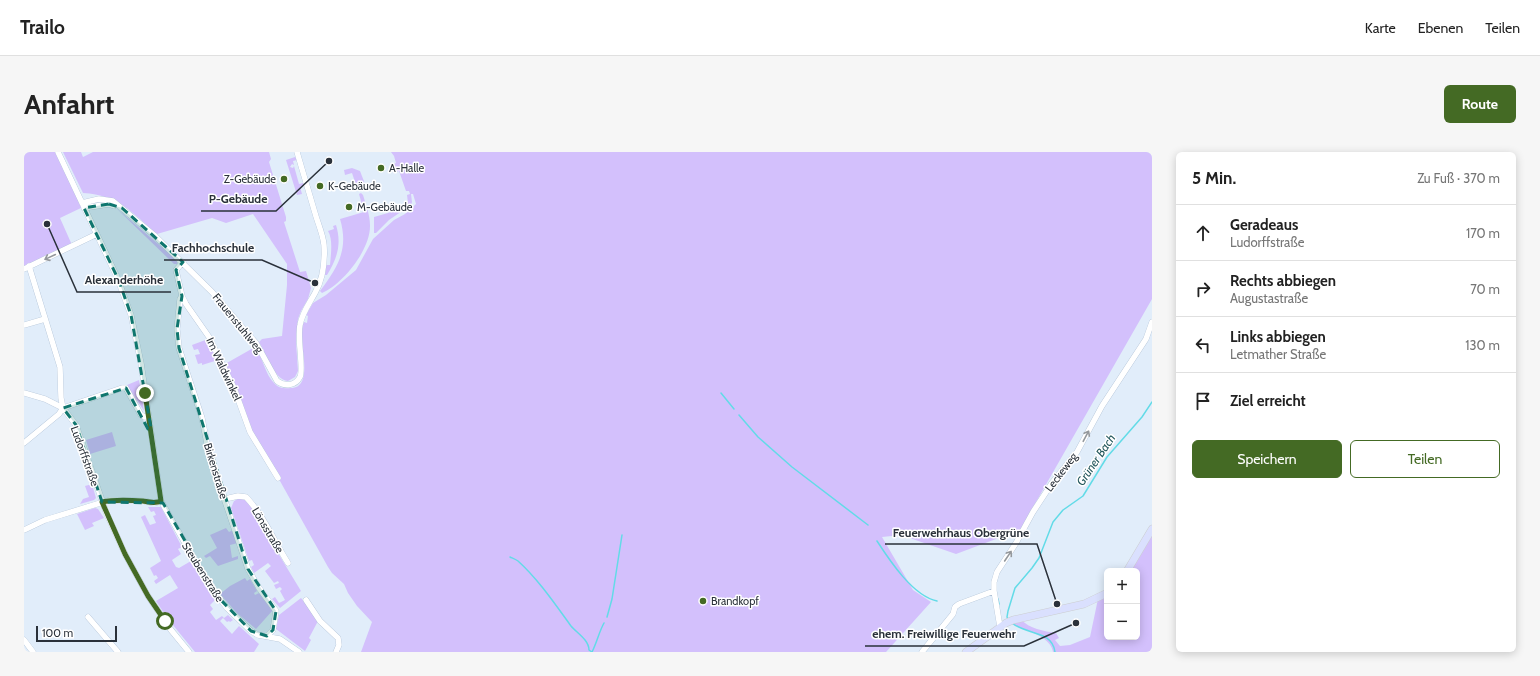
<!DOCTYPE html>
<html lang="de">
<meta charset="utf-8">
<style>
body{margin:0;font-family:Cabin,sans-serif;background:#f6f6f6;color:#222}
.controls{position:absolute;right:12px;bottom:12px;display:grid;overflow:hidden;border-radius:6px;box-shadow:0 2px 10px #0003}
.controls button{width:36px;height:36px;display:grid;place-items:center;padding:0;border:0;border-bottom:1px solid #e0e0e0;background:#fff;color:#222;font:20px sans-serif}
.scale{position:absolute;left:12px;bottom:10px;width:81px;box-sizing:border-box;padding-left:4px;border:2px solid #2a313a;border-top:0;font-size:11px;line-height:14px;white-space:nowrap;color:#2a313a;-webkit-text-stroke:3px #fff;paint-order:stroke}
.stop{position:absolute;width:12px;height:12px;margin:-9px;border:3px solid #446a24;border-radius:50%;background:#fff}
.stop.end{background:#446a24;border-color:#fff;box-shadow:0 1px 4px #0008}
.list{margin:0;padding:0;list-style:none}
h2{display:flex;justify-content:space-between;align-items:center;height:52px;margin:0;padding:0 16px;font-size:17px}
h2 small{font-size:13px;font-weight:400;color:#767676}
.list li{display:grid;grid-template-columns:26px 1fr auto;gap:12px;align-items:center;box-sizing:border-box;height:56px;padding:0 16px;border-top:1px solid #e0e0e0}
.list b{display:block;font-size:15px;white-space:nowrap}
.list p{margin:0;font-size:13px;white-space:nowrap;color:#767676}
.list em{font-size:13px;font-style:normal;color:#767676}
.actions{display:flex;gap:8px;padding:12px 16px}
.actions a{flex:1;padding:9px 0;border:1px solid #446a24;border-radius:6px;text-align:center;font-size:14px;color:#446a24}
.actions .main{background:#446a24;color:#fff}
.icon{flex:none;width:22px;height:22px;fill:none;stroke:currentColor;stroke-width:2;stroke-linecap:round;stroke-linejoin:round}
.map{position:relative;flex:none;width:1128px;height:500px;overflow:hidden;border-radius:6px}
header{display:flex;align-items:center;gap:24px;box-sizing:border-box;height:56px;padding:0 20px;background:#fff;border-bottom:1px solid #e0e0e0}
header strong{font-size:19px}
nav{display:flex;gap:22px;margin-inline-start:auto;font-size:14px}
.intro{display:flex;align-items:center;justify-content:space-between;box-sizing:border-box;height:96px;padding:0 24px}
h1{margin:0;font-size:28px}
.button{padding:10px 18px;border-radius:6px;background:#446a24;color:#fff;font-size:14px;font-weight:700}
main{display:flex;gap:24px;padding:0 24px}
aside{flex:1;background:#fff;border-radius:6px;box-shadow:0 2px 10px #0003}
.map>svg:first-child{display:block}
.green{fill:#d3c0fc}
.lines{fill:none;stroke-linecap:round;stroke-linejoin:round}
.stream{stroke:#62dbe7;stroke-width:1.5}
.minor-casing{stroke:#a9bcd2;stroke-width:6}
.major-casing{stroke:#ccced0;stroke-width:8}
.minor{stroke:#fff;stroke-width:5.5}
.major{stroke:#dae0fe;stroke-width:7}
.oneway{stroke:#94989c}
.route{stroke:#446a24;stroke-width:5}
.marked{fill:#0f766e;fill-opacity:0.2;stroke:#0f766e;stroke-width:3;stroke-dasharray:8 5;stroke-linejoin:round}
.poi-dot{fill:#446a24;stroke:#fff;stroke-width:1.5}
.labels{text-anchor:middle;stroke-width:3;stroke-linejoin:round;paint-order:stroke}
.poi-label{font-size:11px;fill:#2a313a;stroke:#fff;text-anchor:start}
.street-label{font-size:11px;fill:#2a313a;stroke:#fff}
.water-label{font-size:12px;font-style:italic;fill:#22565b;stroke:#fff}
.leader{fill:none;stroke:#2a313a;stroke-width:1.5}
.callout-dot{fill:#2a313a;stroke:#fff;stroke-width:1.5}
.callout-label{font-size:12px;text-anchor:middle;font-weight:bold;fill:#2a313a;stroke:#fff;stroke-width:3;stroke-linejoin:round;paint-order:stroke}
</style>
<header>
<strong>Trailo</strong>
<nav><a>Karte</a><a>Ebenen</a><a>Teilen</a></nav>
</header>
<div class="intro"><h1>Anfahrt</h1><a class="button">Route</a></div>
<main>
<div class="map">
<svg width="1128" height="500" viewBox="0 0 1128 500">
<rect width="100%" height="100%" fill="#e1edfa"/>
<!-- green -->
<path class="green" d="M0,0H33L59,55L36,66L48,93L0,115Z
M39,0H57L59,5L69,0H245L247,7L245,10L262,65V69L260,70L276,120L282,119L287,136L284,147L277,159L274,167L272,190L274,219L271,225L264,229C250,228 242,201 235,190L238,187L258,184L263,133V112L229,62L202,71L188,66L133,82C107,60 95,43 59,41Z
M367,0H1128V147L996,378L932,402L877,383L858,385L889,438L907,450L862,500H337L348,470L333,454L324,441L320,432L308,421L304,415L227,277L201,212L231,195C239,206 241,222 250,231C254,236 261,237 267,236C290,236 276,192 277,179C278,176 279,172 280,170L283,171L284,164L282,163L289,151L302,143L332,118L349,87L370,68L381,62L392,52L389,42H387L388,50L387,53L365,68L352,81H350V65L371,59L370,56L384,51L383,43L386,42L385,39H382L375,19L372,20L369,12L372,11L370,4Z
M271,5L273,8L269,9L270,13L268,12L266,15L269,16L270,14L275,32L279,31V34L276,35L278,42L273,43L262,8Z
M328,16L336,19L343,37L340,38L333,36L328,21L321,23L320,18Z
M337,41L339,43C342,53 346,63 346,73C347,97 319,132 298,141L296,139C314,115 325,97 316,67L340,60L335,42Z
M92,56L153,108V112H150Z
M312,73C318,92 313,107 303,123H301L302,113H306C307,102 309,87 304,79L310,77L309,74Z
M184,187L194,208L178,213V211L174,212L171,203L176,202L174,197L170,198L168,193Z
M115,228L120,259L103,233Z
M88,280L92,294L66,302L62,288Z
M68,332L72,346L70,348L56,352L59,347L65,345L61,334Z
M216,346L222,348L228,355L236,368L243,383L277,439L256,456L248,447L251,445L255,451L261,448L256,439L258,437L256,435L252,437L250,433L255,431L254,429L250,431L241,419L247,414L244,411L230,421L227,415L230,413L228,408L225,409L207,356L210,349Z
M124,355H137L158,395L154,397L157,402L148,408L152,415L155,416L167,409L181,434L191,448L186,453L189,457L186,460L192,468L198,464L200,466L204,463L209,468L206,470L205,469L203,470L199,466L196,469L208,482L215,474L235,492L230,500H171L144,467L132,449L154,436L146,423L132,432L130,429L134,426L132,423L130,424L126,416L137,409L117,365L121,363L126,373L132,371L129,364L132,363L130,359L127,360Z
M71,356L74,357L80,366L68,371L70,374L61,378L53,362Z
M202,376L205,380L209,378L214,391L206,393L208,406L214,404V407L194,414L186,404L182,406L180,404L193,396L186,383Z
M1128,379V500H1029C1027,484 999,477 985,471L997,467C1005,477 1020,479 1032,481L1035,486L1031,488L1036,494L1046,493L1066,485L1074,447L1083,442V485H1113V419H1104Z
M221,426L223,429L226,427L233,439L230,441L231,443L235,441L249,458L232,477L213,461L196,442L206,434Z
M277,446L288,459L294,469L285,486L287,488L281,499L252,477L255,463Z"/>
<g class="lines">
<!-- stream -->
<path class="stream" d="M697,241L710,257
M715,263L734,285L768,315L844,373
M853,389C866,409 889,444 913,449
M486,405C488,406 491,407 494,409C514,427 531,452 547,474C553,481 565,488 565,498L568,500
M974,447L975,452
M583,465L588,447L598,383
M984,467L983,465L984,459L991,436L1008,416L1015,406L1029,370L1039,358L1059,344L1083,305L1118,265L1128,250
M988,471C1002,483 1028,478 1031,500
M568,500C573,490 575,480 580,471"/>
<defs>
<path id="minor" d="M34,0L93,125L107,163L117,211L137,349
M58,51L75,47L89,49L130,83L188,140L232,191L253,229C261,235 271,234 276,225C280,218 273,186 276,173C278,161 285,152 291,141C299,127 301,108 300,93C299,82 294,72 291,61C285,41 279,20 273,0
M60,56L85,52L90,54
M159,110L152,118L158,144L162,152L185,185L210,236L226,280L254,326
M5,114L36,215L37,246L39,256L52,273L82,360L101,402L124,444L147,478L165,500
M0,117L73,82
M158,144L156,147L153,177L155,196L178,266L185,302L224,417L235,436L252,459L249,478L243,484
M0,173L21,167
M0,241L21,247L39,256
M0,291L35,262L39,256L98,236H102L117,263L121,265H125
M201,347L214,344L222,345C240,364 250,389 264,411
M137,349L182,428L203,456L227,479L234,483L256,487L275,500
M0,378L21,368L86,348L120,349L130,351L137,349
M282,448L296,469L314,486L315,493L312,500
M64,465L94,500
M976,475L970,439V430L973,420L992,391L1009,360L1028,331L1053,300L1078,254L1122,187L1128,170
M0,488L9,500
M898,500L929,462L931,455L935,452L970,439"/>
<path id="major" d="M1103,419L1128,377
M942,500L982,471L989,468L1060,452L1083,441"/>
</defs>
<!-- minor casing -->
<use href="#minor" class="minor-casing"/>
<!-- major casing -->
<use href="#major" class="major-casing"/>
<!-- minor -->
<use href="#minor" class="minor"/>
<!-- major -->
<use href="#major" class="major"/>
</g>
<!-- one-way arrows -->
<defs><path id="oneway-shaft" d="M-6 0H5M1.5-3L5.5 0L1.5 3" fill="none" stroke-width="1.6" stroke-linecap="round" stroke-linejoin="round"/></defs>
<g class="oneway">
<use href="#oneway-shaft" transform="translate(26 105) rotate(155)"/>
<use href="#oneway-shaft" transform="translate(1062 284) rotate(-62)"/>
<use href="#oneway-shaft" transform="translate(984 404) rotate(-56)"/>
</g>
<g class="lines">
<!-- route -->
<path class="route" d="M121,241L137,349C131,352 125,350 119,349C105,348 91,347 78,350L101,402L124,444L141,469"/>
</g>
<!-- marked area -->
<path class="marked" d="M85,52L98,56L159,110L152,118L158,144L153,177L155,196L224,417L252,459L249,478L243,484L227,479L193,444L139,351L78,350L52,273L39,256L102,236L124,277L127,276L107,163L95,129L60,56Z"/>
<!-- markers -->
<g class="poi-dot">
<circle cx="357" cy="16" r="4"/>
<circle cx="260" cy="27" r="4"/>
<circle cx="296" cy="34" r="4"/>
<circle cx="325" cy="55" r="4"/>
<circle cx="679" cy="449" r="4"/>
</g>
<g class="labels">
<!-- poi labels -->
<g class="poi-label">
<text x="365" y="20">A-Halle</text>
<text x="252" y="31" text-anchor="end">Z-Gebäude</text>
<text x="304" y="38">K-Gebäude</text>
<text x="333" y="59">M-Gebäude</text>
<text x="687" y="453">Brandkopf</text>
</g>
<!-- street labels -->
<g class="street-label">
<text transform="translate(214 171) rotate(51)" y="4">Frauenstuhlweg</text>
<text transform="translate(200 217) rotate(65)" y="4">Im Waldwinkel</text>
<text transform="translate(61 304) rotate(70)" y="4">Ludorffstraße</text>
<text transform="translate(192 319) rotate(73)" y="4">Birkenstraße</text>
<text transform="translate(1037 320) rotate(-53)" y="4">Leckeweg</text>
<text transform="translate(244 378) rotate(59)" y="4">Lönsstraße</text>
<text transform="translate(179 420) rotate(58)" y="4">Steubenstraße</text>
</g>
<!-- water labels -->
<g class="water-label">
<text transform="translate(1072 308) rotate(-56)" y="4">Grüner Bach</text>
</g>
</g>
<!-- callouts -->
<path class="leader" d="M305 9L252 59H177M291 131L238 108H140M23 72L53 140H147M1033 452L1013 392H861M1052 471L1000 494H841"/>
<g class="callout-dot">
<circle cx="305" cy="9" r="4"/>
<circle cx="291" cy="131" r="4"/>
<circle cx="23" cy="72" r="4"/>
<circle cx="1033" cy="452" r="4"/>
<circle cx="1052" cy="471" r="4"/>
</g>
<g class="callout-label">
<text x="214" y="51">P-Gebäude</text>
<text x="189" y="100">Fachhochschule</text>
<text x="100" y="132">Alexanderhöhe</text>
<text x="937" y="385">Feuerwehrhaus Obergrüne</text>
<text x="920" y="486">ehem. Freiwillige Feuerwehr</text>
</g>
</svg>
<div class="controls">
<button>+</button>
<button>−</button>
</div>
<div class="scale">100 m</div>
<div class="stop" style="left:141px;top:469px"></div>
<div class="stop end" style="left:121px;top:241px"></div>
</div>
<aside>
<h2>5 Min.<small>Zu Fuß · 370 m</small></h2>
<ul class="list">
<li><svg class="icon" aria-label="ahead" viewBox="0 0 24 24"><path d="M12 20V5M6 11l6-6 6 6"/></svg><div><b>Geradeaus</b><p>Ludorffstraße</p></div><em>170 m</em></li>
<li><svg class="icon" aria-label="right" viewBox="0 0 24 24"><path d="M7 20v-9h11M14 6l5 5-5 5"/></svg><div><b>Rechts abbiegen</b><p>Augustastraße</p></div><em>70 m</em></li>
<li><svg class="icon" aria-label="left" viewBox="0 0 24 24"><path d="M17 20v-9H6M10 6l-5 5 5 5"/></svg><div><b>Links abbiegen</b><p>Letmather Straße</p></div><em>130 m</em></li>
<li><svg class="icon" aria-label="arrive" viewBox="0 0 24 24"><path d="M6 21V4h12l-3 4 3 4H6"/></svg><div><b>Ziel erreicht</b></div></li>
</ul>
<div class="actions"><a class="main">Speichern</a><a>Teilen</a></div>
</aside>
</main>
